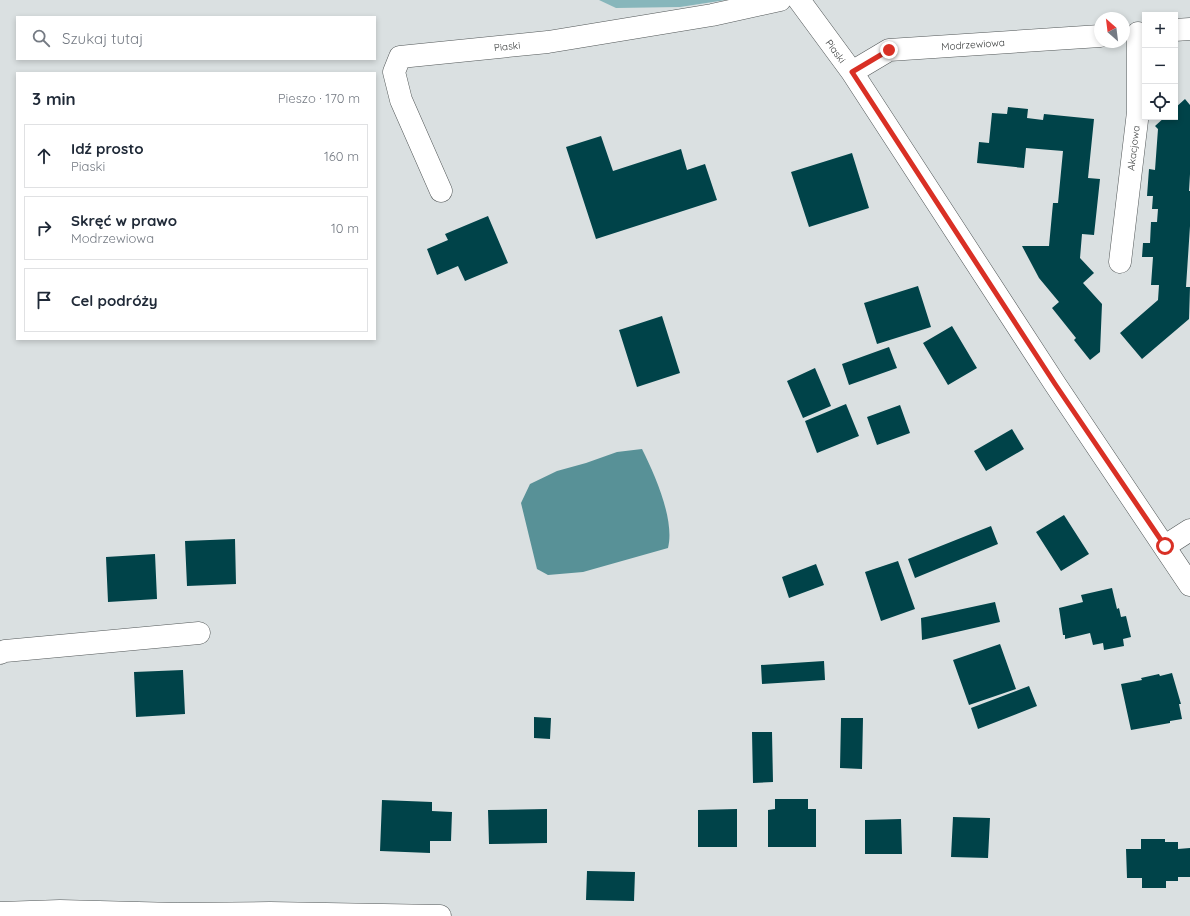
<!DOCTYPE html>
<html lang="pl">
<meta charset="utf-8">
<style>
body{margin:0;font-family:Quicksand,sans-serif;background:#f2f2f3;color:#1f2937}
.controls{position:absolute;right:12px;top:12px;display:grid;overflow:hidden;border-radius:0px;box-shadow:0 2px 6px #0003}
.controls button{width:36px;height:36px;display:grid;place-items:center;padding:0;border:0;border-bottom:1px solid #e0e1e3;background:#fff;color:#1f2937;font:20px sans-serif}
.compass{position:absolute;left:1094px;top:12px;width:36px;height:36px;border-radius:50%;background:#fff;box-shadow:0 2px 6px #0003;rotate:332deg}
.stop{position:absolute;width:12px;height:12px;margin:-9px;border:3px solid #d93025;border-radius:50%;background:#fff}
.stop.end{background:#d93025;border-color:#fff;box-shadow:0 1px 4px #0008}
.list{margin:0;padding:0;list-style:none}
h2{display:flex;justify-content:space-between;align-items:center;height:52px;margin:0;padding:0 16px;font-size:17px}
h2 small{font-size:13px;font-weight:400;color:#747a83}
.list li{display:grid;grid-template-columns:26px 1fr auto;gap:12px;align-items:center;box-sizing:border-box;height:64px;margin:0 8px 8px;padding:0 8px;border:1px solid #e0e1e3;border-radius:0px}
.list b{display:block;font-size:15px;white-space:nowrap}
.list p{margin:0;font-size:13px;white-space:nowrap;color:#747a83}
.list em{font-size:13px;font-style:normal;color:#747a83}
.icon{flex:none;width:22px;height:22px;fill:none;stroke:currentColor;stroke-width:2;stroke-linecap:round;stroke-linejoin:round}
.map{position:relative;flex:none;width:1190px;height:916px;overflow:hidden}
.search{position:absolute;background:#fff;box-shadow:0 2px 6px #0003;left:16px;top:16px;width:360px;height:44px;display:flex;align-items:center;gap:10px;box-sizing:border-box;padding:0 14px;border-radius:0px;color:#747a83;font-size:15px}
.panel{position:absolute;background:#fff;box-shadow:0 2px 6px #0003;left:16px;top:72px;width:360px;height:268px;border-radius:0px}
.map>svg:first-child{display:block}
.green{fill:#87b6bb}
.water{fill:#589197}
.building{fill:#004349}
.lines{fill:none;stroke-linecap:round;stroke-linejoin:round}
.minor-casing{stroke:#525758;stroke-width:23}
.minor{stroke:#fff;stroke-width:22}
.route{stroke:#d93025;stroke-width:5}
.labels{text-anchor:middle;stroke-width:4;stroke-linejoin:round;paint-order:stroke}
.street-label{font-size:10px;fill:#383b3b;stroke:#fff}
</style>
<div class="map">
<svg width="1190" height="916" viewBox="0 0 1190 916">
<rect width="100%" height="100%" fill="#dae0e1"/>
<!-- green -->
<path class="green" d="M599,0H726L680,7L616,8Z"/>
<!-- water -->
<path class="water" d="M642,449C655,475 675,520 668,548L583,572L548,575L537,569L521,503L530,484L557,471L586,463L617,452Z"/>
<!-- building -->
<path class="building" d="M1185,99L1190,105V174L1189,191H1190V226L1186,287H1190L1189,319L1142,359L1120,333L1158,300L1159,285H1151L1153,257H1142L1143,243H1150L1151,222H1157L1158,209H1152L1153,196H1147L1149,169L1155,170L1158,129L1155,126L1165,117H1175V108Z
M1008,107L1028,109L1027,118L1043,120L1044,114L1094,119L1088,178L1100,179L1094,235L1082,234L1080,258L1094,273L1083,283L1102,304L1100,352L1090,360L1074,340L1076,338L1052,308L1059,302L1039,278L1022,246H1049L1053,203H1058L1063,151L1026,148L1024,168L977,163L979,142L989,143L992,113L1007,114Z
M601,136L613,171L681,149L687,170L705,164L717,200L596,239L566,147Z
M852,153L869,208L809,227L791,172Z
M488,216L508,263L465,281L458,266L437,275L427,249L448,240L445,234Z
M918,286L931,327L877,344L864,303Z
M662,316L680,373L637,387L619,330Z
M952,326L977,368L948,385L923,343Z
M889,347L897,368L849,385L842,364Z
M815,368L831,406L803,418L787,381Z
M846,404L859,436L817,453L805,421Z
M900,405L910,433L877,445L867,417Z
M1012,429L1024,449L986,471L974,451Z
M1064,515L1089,554L1061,571L1036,532Z
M991,526L998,544L915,578L908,559Z
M235,539L236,584L187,586L185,541Z
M155,554L157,599L108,602L106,557Z
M898,561L915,609L881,621L865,572Z
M816,564L824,585L789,598L782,577Z
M1112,588L1117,609L1119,608L1121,617L1126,616L1131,637L1123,639L1124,646L1104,650L1103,643L1093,645L1090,633L1065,639V635H1063L1059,608L1083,602L1081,595Z
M995,602L1000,622L922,640L921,618Z
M1000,644L1016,689L969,705L953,660Z
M824,661L825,680L762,684L761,665Z
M183,670L185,714L136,717L134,672Z
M1172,673L1181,704H1179L1182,719L1170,721V723L1131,730L1121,684L1142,680L1141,678L1159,674L1160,676Z
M1029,686L1037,706L978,729L971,708Z
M534,717L551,718L550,739L534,738Z
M841,718H863L862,769L840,768Z
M752,732H772L773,782L753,783Z
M775,799H808V809H816V847H768V810L775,809Z
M382,800L432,802V811L452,812L451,841H430V853L380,851Z
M547,809V843L489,844L488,810Z
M737,809V847H698V810Z
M953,817L990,818L988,858L951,857Z
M901,819L902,854H865V820Z
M1141,839H1165V842H1178V849L1190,848V877H1178V881H1166V888H1142V878H1127L1126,849H1141Z
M587,871L635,872L634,901L586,900Z"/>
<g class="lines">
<defs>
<path id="minor" d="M799,0L852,72L1055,384L1190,585
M1175,30L1190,29
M852,72L889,50L1100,36
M441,191L401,100L394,72L400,57L548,42L712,15L780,0
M1120,262L1138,112V33
M1165,546L1190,530
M0,653L5,651L199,633
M0,913L60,911L177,914L270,913L440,916"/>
</defs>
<!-- minor casing -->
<use href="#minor" class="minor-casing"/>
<!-- minor -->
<use href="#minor" class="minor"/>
</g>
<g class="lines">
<!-- route -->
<path class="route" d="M889,50L852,72L1055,384L1165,546"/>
</g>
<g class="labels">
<!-- street labels -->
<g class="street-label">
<text transform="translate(973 44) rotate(-4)" y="4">Modrzewiowa</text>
<text transform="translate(507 46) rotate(-6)" y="4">Piaski</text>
<text transform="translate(836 51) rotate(54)" y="4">Piaski</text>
<text transform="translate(1133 148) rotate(-83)" y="4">Akacjowa</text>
</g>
</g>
</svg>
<div class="controls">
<button>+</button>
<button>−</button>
<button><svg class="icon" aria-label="locate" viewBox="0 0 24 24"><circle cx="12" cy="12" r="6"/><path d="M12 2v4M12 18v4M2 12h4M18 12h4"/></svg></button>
</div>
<svg class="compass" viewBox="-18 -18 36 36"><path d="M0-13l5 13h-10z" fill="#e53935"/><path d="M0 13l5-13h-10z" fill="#747a83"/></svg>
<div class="stop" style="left:1165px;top:546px"></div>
<div class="stop end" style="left:889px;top:50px"></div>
<div class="search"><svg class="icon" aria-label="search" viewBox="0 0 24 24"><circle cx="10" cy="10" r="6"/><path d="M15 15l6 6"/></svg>Szukaj tutaj</div>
<section class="panel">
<h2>3 min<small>Pieszo · 170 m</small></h2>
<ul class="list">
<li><svg class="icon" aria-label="ahead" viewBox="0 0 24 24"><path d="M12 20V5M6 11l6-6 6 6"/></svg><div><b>Idź prosto</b><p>Piaski</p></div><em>160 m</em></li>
<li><svg class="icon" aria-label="right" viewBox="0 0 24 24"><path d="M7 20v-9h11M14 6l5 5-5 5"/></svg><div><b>Skręć w prawo</b><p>Modrzewiowa</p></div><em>10 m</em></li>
<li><svg class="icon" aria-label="arrive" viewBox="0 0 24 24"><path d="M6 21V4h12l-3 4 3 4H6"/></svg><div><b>Cel podróży</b></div></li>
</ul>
</section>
</div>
